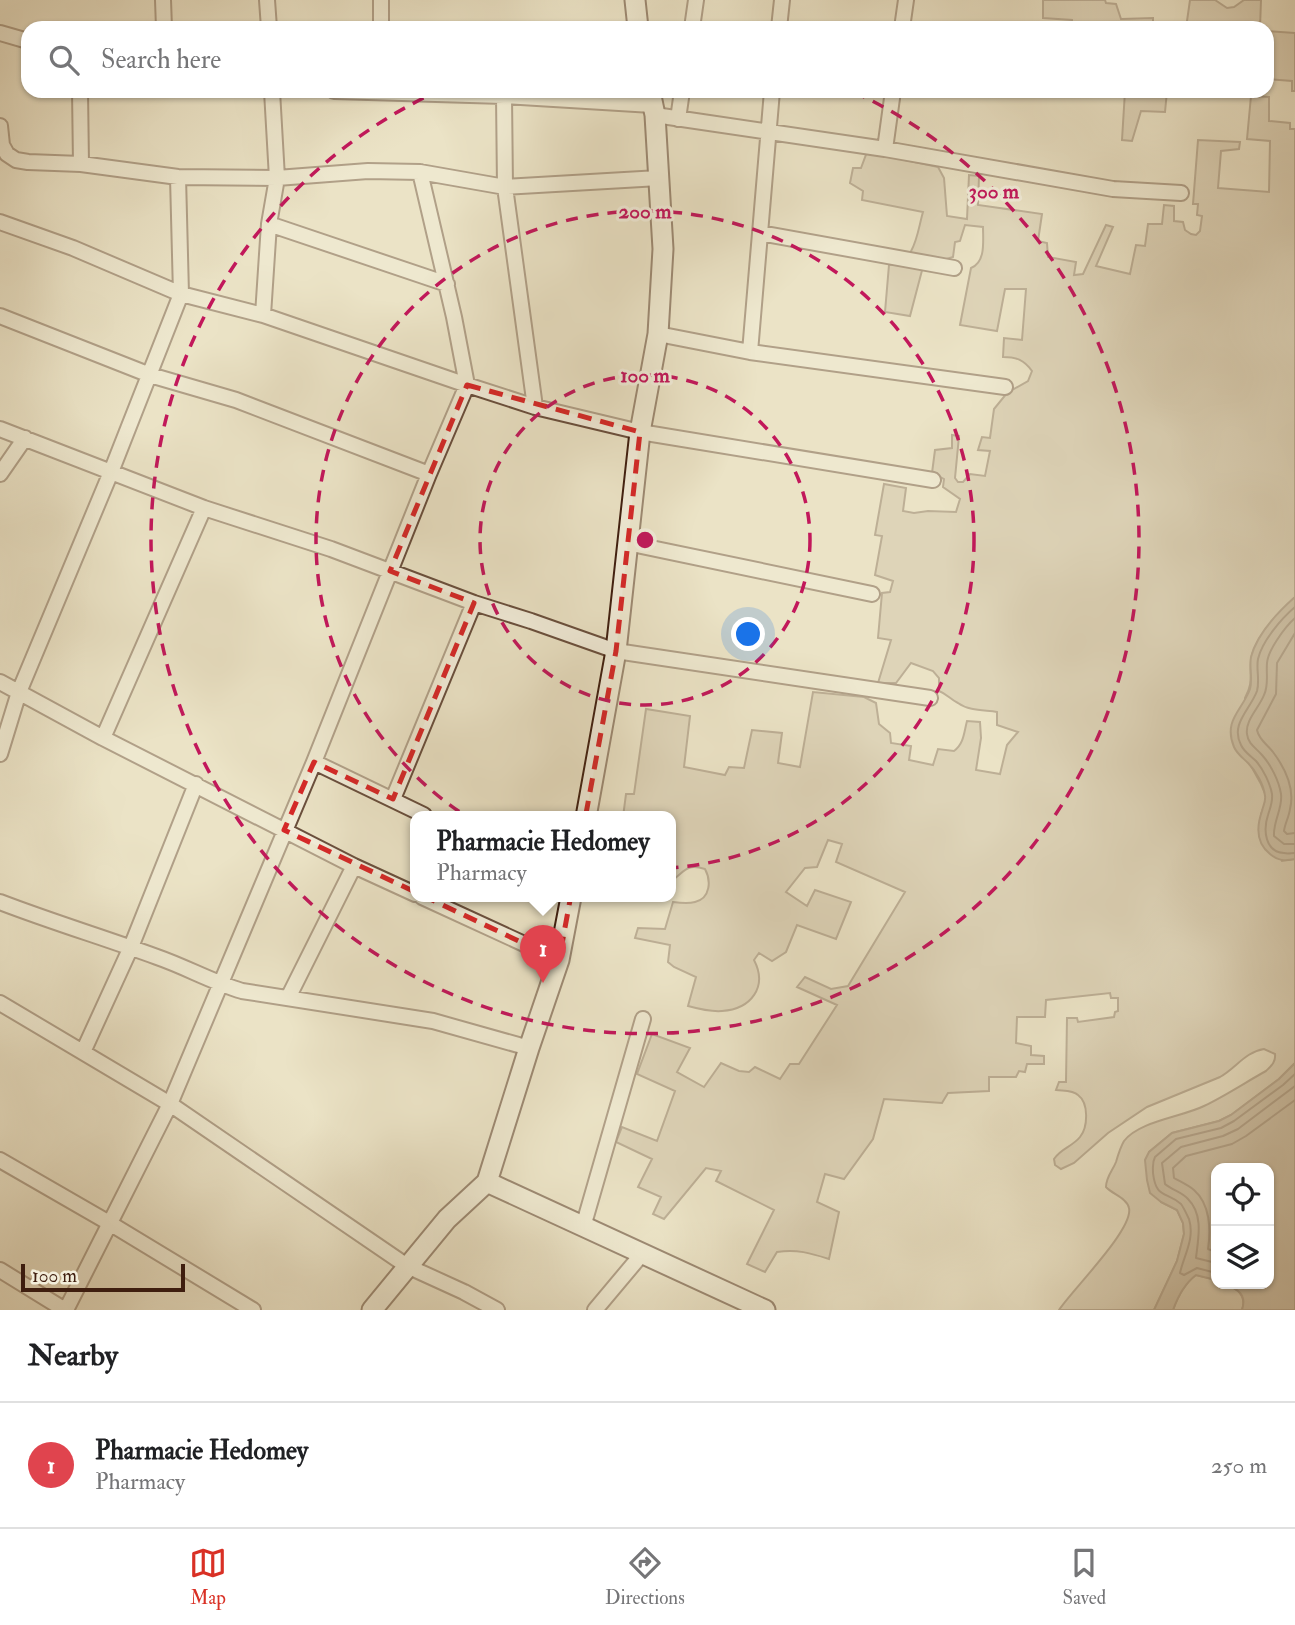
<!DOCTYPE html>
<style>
body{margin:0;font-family:"IM FELL Double Pica",serif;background:#f2f2f2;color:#202124}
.controls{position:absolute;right:21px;bottom:21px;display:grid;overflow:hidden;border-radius:14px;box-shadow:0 2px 5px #0004}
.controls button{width:63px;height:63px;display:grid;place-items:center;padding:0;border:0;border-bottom:2px solid #e0e0e0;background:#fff;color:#202124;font:35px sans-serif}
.scale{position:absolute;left:21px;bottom:18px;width:164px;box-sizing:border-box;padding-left:7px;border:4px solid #3f1e0f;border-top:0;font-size:19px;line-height:24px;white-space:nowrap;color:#3f1e0f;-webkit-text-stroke:5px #f2edda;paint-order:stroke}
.you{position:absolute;left:749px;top:635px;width:24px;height:24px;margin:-18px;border:5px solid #fff;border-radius:50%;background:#1a73e8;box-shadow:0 0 0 10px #1a73e833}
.badge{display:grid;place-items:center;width:46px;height:46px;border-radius:50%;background:#d93025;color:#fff;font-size:23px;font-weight:700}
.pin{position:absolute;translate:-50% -58px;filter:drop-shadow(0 2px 4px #0008)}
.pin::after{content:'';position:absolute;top:37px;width:24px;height:21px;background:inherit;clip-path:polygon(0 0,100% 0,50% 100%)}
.popup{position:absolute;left:410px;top:811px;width:266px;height:91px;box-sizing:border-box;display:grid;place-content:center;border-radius:14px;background:#fff;filter:drop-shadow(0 2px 5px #0005);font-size:23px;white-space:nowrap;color:#757577}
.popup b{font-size:26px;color:#202124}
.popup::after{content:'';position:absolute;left:50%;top:100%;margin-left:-14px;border:14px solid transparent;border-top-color:#fff}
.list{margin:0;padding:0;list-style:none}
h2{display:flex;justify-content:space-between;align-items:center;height:91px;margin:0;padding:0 28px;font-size:30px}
h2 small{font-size:23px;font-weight:400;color:#757577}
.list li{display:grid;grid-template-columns:46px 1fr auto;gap:21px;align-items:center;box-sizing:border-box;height:126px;padding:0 28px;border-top:2px solid #e0e0e0}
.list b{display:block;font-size:26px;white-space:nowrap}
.list p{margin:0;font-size:23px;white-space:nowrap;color:#757577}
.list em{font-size:23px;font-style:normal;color:#757577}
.icon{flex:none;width:38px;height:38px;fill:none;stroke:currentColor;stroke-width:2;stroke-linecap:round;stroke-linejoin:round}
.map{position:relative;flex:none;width:1295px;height:1310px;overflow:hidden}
.search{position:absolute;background:#fff;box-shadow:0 2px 5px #0004;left:21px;right:21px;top:21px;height:77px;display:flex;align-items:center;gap:18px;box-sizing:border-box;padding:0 24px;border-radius:21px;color:#757577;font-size:26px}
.sheet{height:217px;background:#fff}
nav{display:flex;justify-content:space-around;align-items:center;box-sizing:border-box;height:98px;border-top:2px solid #e0e0e0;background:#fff;font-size:19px;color:#757577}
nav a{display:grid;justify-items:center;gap:4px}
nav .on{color:#d93025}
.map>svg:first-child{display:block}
.green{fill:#cec2a7;stroke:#86705b;stroke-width:2}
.water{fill:#b1a088;stroke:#836c58;stroke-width:2}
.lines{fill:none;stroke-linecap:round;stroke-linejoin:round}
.shore{stroke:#785f4c;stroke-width:2}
.street-casing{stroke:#6a4f3d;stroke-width:18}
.secondary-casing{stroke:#3f1e0f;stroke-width:23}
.street{stroke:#f2edda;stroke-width:14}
.secondary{stroke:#f2edda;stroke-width:19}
.marked{fill:none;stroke:#d62828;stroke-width:5;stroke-dasharray:14 9;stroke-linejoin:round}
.ring{fill:none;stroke:#c2185b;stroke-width:3.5;stroke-dasharray:12 9}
.centre{fill:#c2185b;stroke:#f2edda;stroke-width:3.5}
.ring-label{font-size:21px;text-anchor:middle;font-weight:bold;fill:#c2185b;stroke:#f2edda;stroke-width:6;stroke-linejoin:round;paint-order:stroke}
</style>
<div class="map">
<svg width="1295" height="1310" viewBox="0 0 1295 1310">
<rect width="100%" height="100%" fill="#ebe3c6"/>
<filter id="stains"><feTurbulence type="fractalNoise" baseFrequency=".00286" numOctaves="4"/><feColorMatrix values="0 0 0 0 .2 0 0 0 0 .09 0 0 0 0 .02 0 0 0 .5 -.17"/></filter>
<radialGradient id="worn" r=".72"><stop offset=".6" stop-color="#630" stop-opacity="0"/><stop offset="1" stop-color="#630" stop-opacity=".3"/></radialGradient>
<!-- green -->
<path class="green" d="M1043,0H1105L1106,3L1116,4L1121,19L1153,18V27L1155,28H1072V20L1043,18Z
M1190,0H1215L1227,8L1234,7L1244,0H1261L1260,28H1186Z
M1267,31L1295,33V91H1292V81L1267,79Z
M1125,91H1167L1165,112L1141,111L1132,141L1122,140Z
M1251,96L1269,97V121L1290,123V129H1295V597C1280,611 1253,639 1251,660C1249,677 1254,681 1245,698L1251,766L1261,784L1266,796L1265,804L1261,814L1282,861L1295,859V1063L1279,1079L1231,1115L1219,1121L1172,1133L1149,1152L1161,1202L1177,1210L1183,1223L1184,1234L1177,1261L1154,1310H1059C1072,1290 1134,1229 1129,1208C1127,1198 1112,1194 1106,1187C1106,1177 1113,1170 1116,1162C1118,1155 1120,1148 1124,1141C1139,1121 1182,1117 1204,1106C1225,1096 1246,1082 1266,1071C1271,1066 1276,1062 1275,1054L1264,1049C1245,1052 1236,1068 1220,1077L1147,1107L1108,1133L1074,1163L1061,1169L1055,1165L1054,1159C1061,1148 1072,1147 1080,1137C1088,1127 1089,1103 1078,1095C1073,1090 1064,1091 1056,1090L1059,1082H1066L1067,1018H1077L1078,1022L1114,1017L1115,1012L1118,1011V998H1111L1110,993L1046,1000L1045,1017H1017L1016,1043L1031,1046V1055L1044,1056V1064H1027L1025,1072L1019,1071L1016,1077H989V1091L948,1093L942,1103L884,1099L873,1139L844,1179L825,1174L817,1202L839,1212L829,1259C810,1253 797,1249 777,1252L765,1272L747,1264L774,1210L716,1181L721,1171L706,1168L664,1219L653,1214L661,1197L638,1187L652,1159L616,1142L622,1127L657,1141L675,1091L637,1074L652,1034L690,1048L677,1072L704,1087L721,1063L739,1071L749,1072L755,1067L780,1079L790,1064H799L837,1005L797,987L805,977L831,989L848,986L905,892L836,862L842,844L828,840L817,867L805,868L786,892L807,906L815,890L851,902L836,939L797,925L786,952L772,961L759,953L754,960C768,987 751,1009 722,1011C711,1012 699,1009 688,1006L696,977L674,967L668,962L670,945L635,938L638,928L665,929L673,902C680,903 688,904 695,902C711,898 711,880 705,869C685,863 685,872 671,881V817H623L626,794H634L646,709L690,716L684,767L725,775L729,767L744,768L752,730L782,733L778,763L800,767L813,692L864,697L876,703L879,724L890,733L891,743L911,746L909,760L933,765L938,749L954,751C964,744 964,732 967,721L980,722L981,738L976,770L1000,774L1007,745L1018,732L997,725V712C984,710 969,711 958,703C950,699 947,694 939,691V678L933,671L911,663L896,683H878L891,640L878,638L882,593L890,592L893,581L875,575L882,536L875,535L884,484L906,488L903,511L914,513L928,511L956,512L960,499L943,487L944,479L932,473L935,450L952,448V435L959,436L955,478L958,482H963L970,474L985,476L990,451L978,450L982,437L990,438L994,409L1007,393L1028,381L1032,371C1024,360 1017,357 1003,357L1004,338L1022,340L1026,289H1005L997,331L960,325L971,268C986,262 983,241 983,227L965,225L960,241L955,242L953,257L943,260L925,259L910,316L885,312L889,265C916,263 917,232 923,212L862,200L863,191L850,183L853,168H861L867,152L938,167L944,178L947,216L967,219L969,175L979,176L978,205L1042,214L1038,241L1047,243L1048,257L1076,262L1074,275L1083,274L1106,225L1113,227L1096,266L1130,274L1136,245L1145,246L1148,224H1162L1164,205L1174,206V221L1183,222L1185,230L1191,234L1196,235L1200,231L1202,216L1197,215L1198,204H1193L1198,140L1240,142L1239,149L1221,151L1218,188L1269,192L1270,141L1247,139Z
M1196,1275L1216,1280V1284C1232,1284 1248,1292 1242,1310H1173C1178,1296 1184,1284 1196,1275Z"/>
<!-- water -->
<path class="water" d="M1295,597V859C1285,861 1278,861 1270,854C1256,843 1256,828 1262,811C1263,806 1266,801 1265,796C1264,785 1256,771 1248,763C1243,758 1237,754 1234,747C1223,720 1242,711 1250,689C1253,678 1249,667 1251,657C1257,634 1278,612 1295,597Z
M1295,1063V1310H1242C1247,1295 1238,1289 1225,1284H1269V1168H1216V1280L1196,1275C1184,1284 1178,1296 1173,1310H1154L1177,1261L1184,1234L1183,1223L1177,1210L1161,1202L1150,1193L1147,1180L1145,1160L1149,1152L1172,1133L1219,1121L1231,1115L1279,1079Z"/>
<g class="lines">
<!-- shore -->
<path class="shore" d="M1295,607C1282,618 1262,641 1258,659C1256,669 1260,680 1257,691C1250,710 1230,724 1241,745C1244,752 1251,756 1256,761C1263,769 1270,783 1272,794C1273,802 1270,808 1268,815C1263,830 1265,852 1284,853C1288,854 1291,853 1295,853
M1295,618C1285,627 1268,650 1267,663C1266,674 1269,685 1264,695C1259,708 1245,720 1247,734C1248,744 1256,748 1262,755C1271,765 1279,781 1281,794C1283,808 1273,821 1274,836L1284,844H1295
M1295,633L1277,663L1276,694L1257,730C1259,740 1267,744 1273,752C1285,768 1295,789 1290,809C1289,817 1285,823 1284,831L1287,834L1295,833
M1216,1252L1208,1249C1211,1229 1210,1204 1194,1190C1188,1185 1181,1182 1174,1178L1173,1168L1186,1156L1232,1144L1246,1136L1295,1100
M1216,1263L1196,1258C1198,1239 1204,1215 1188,1199C1182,1192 1172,1190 1165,1184L1162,1163L1181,1147L1223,1136L1238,1129L1295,1086
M1216,1273L1197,1268L1184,1275L1180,1273C1184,1255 1195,1239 1189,1219C1187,1215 1184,1208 1181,1204C1166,1191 1156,1199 1153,1173C1153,1166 1152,1163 1155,1157L1176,1139L1221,1128L1234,1121L1283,1085L1295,1074"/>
<defs>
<path id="street" d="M163,0L164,28
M267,0L269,28
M381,0V28
M692,28L696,0
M779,28L782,0
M902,28L906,0
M0,33L28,41
M80,91L81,164
M334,91L504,96L652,105
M504,96L505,187L535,407
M655,115L885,149L1113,189L1181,193
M678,119L682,91
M0,126L2,145L7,154L16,160L28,162L81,164L178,177L277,178L368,171L420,172L505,187L659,178
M885,149L893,91
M0,222L73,248L181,294L263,315L467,385L535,407L640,432L933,480
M269,224L447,284
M760,233L954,268
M263,315L269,224L277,178L272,91
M0,316L150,375L236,400L429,474
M658,334L750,352L1005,387
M750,352L772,91
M0,429L204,508L331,549L474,603L531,621L616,651L930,698
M0,474L25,438
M627,543L872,594
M0,682L103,738L354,866L415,894
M103,738L204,508
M0,754L19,692L111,472L181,294L178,177
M314,762L424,815
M393,799L474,603
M422,897L559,960
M0,902C52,922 105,938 157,957C186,967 212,982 242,991L433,1021L529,1048
M288,998L354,866
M0,1003L170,1104L314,762L429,474L467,385L454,317L420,172
M83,1052L131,947L196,784
M0,1160L111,1224L253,1310
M583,1227L643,1019
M0,1270L65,1310
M66,1310L170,1104L407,1266L464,1292L497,1310
M595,1310L642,1254"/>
<path id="secondary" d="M635,0L638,28
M586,817L616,651L640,432L658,334L663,249L655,115L650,91
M487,1182L765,1310
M372,1310L447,1219L487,1182L529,1048L559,960L571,897"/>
</defs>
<!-- street casing -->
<use href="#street" class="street-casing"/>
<!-- secondary casing -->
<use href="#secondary" class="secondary-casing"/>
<!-- street -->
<use href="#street" class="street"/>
<!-- secondary -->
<use href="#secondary" class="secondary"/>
</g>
<!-- marked area -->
<path d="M0 0H1295V1310H0ZM467,385L640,432L616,651L559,960L284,830L314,762L393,799L474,603L390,571Z" fill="#ebe3c6" fill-opacity=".55" fill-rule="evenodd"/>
<path class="marked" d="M467,385L640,432L616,651L559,960L284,830L314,762L393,799L474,603L390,571Z"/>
<!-- distance rings -->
<g class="ring">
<circle cx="645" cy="540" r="165"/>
<circle cx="645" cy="540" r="329"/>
<path d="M854 92A494 494 0 1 1 436 92"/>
</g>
<circle cx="645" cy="540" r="10" class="centre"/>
<g class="ring-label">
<text x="994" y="198">300 m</text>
<text x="645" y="218">200 m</text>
<text x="645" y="382">100 m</text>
</g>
<rect width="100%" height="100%" filter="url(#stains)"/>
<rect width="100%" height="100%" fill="url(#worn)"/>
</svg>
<div class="controls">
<button><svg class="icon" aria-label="locate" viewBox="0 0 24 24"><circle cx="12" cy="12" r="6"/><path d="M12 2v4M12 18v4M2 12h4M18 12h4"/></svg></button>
<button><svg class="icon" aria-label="layers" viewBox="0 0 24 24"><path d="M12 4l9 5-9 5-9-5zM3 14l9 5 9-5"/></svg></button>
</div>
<div class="scale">100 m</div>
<div class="you"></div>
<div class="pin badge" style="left:543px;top:983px;background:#e0444e">1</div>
<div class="popup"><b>Pharmacie Hedomey</b>Pharmacy</div>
<div class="search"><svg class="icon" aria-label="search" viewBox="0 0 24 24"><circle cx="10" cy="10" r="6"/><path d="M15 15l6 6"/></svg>Search here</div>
</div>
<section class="sheet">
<h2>Nearby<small></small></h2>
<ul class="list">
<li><span class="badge" style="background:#e0444e">1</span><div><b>Pharmacie Hedomey</b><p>Pharmacy</p></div><em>250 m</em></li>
</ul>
</section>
<nav>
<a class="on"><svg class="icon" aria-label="map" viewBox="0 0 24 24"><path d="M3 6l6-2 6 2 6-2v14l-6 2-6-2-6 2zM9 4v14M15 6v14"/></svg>Map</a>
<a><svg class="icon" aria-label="directions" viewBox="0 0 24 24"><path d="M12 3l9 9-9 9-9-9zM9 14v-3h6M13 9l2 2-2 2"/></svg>Directions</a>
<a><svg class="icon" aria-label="saved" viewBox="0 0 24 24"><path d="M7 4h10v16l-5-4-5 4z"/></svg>Saved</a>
</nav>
